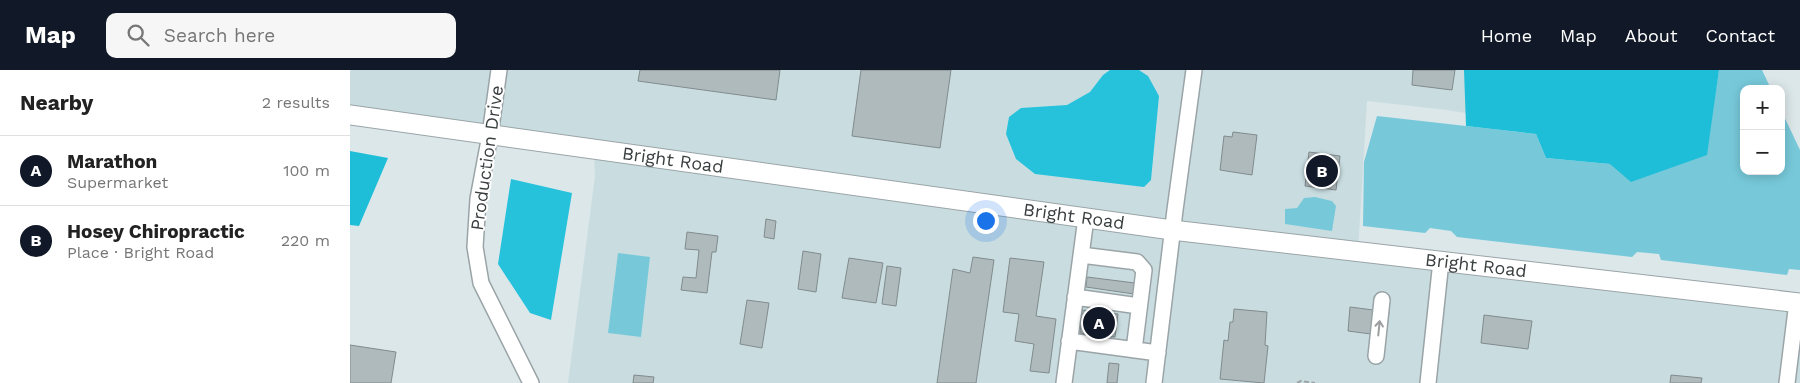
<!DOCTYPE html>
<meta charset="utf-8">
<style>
body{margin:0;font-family:"Work Sans",sans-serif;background:#f6f6f6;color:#222}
.controls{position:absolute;right:15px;top:15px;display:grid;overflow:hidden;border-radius:10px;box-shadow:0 2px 12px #0003}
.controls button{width:45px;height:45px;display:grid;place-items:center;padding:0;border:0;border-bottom:1px solid #e0e0e0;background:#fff;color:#222;font:25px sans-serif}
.you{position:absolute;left:635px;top:150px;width:18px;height:18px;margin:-12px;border:4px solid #fff;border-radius:50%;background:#1a73e8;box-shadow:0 0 0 8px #1a73e833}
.badge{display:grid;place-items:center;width:32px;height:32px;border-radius:50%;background:#111827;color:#fff;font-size:16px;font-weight:700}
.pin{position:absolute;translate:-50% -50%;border:2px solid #fff;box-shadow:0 1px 5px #0006}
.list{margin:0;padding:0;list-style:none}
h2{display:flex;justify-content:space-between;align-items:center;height:65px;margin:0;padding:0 20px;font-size:21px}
h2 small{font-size:16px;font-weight:400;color:#767676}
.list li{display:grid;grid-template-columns:32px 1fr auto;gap:15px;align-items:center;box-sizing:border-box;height:70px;padding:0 20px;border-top:1px solid #e0e0e0}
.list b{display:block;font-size:19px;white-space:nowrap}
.list p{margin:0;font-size:16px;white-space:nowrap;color:#767676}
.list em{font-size:16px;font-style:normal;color:#767676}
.icon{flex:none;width:28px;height:28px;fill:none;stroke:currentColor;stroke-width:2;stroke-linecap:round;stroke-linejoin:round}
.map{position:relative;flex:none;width:1450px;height:313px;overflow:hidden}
header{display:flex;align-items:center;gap:30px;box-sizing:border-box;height:70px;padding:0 25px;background:#111827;color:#fff}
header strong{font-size:24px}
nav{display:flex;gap:28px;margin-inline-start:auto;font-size:18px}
.search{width:350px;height:45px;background:#f6f6f6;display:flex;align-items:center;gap:12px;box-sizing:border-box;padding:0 18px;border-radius:10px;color:#767676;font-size:19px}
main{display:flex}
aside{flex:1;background:#fff}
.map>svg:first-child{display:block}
.built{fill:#c9dde1}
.green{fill:#77c9da}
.forest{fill:#1ebed8}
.water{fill:#26c2dc}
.building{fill:#afbabc;stroke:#818b8d}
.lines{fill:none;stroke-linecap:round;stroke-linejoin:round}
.minor-casing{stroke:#9aa4a7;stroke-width:18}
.major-casing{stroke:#9aa4a7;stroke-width:21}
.path{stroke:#9ba4a6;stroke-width:2;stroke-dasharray:5 2.5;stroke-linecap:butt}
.minor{stroke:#fff;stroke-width:15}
.major{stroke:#fff;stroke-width:19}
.oneway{stroke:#9c9e9f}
.labels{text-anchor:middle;stroke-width:4;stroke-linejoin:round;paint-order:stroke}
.street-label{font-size:18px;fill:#393e3f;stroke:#fff}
</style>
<header>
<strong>Map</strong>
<div class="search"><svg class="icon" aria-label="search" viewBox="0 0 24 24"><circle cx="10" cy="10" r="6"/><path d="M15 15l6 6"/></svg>Search here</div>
<nav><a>Home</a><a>Map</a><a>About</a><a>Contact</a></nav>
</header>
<main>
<aside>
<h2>Nearby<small>2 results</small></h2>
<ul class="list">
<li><span class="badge">A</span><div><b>Marathon</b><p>Supermarket</p></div><em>100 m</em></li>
<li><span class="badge">B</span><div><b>Hosey Chiropractic</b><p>Place · Bright Road</p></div><em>220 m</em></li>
</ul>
</aside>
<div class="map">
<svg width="1450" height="313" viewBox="0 0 1450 313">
<rect width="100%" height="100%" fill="#dce7ea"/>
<!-- built -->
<path class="built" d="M0,0H1412L1394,19V89L1097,40L1017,31L1008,182L1450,233V313H218L245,106L244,82L0,49Z"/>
<!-- green -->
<path class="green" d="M1369,0H1412L1421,19H1394V101H1431V40L1450,80V200L1439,199L1437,205L1311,190L1309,184L1287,182L1282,187L1107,167L1101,161L1080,158L1075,163L1013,156L1014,92L1027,46L1186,64L1196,88L1260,94L1356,85Z
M965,127L982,131L986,136L982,161L935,154V139L947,138L954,128Z
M268,183L300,187L291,267L258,263Z"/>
<!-- forest -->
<path class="forest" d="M1114,0H1369L1357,85L1281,112L1260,94L1196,88L1186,64L1116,56Z
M0,81L38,88L9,156L0,155Z"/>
<!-- water -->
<path class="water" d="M760,0H789L798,6L809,26L801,110L794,117L685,104L666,89L656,64L659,47L671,38L717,35L740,22L753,5Z
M161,109L222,123L201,250L180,243L148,194Z"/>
<!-- building -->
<path class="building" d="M290,0H430L426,30L288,11Z
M511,0H601L590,78L502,66Z
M1063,0H1105L1102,20L1062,15Z
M883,62L907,65L902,105L870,100L874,66L882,67Z
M959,82L990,86L986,120L955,116Z
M416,149L426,151L424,169L414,167Z
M337,162L368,166L366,182H362L357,223L331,220L333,207L346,208L349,180L335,179Z
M453,181L471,184L466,222L448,219Z
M623,187L644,190L626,313H587L603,199L620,203Z
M499,188L533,193L526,233L492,228Z
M660,188L694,192L686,246L706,249L699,303L680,301L684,274L665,271L669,244L653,242Z
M537,196L551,198L546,236L532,234Z
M737,207L785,213L784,224L736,217Z
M397,230L419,233L412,278L390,274Z
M1000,237L1039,242L1036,266L998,261Z
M884,239L917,242L915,275L918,276L914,313L870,309L874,270L878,271L880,252H883Z
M732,240L768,244L765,267L730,263Z
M1134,245L1182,251L1178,279L1131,273Z
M0,275L46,282L41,313H0Z
M759,293L769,294L767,313H757Z
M284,305L304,307L303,313H283Z
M1321,305L1352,308L1351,313H1320Z"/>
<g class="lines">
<defs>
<path id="minor" d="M149,0L140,65L128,129L125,177L131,213L181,313
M731,185L787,192L794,200L784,280
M725,227L789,236
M719,271L808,283
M1026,286L1032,230
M714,313L736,148
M804,313L825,140L844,0
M1078,313L1091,191
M1437,313L1447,232"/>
<g id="major">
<path id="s1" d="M0,45L822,160L1450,233"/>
</g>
</defs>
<!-- minor casing -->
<use href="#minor" class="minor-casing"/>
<!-- major casing -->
<use href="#major" class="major-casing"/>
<!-- path -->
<path class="path" d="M947,313L951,311L965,313"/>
<!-- minor -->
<use href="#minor" class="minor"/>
<!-- major -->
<use href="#major" class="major"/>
</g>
<!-- one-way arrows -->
<defs><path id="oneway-shaft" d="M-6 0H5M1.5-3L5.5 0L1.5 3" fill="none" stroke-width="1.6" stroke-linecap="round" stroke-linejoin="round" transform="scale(1.25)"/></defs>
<use class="oneway" href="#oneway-shaft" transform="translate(1029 258) rotate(-84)"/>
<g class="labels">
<!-- street labels -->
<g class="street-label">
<text transform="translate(137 88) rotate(-82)" y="6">Production Drive</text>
<text dy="6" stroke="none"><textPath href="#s1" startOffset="326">Bright Road</textPath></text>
<text dy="6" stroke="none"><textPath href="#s1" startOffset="731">Bright Road</textPath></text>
<text dy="6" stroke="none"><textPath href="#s1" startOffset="1136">Bright Road</textPath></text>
</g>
</g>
</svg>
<div class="controls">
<button>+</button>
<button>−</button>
</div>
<div class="you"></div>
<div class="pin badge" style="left:749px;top:253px">A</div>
<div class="pin badge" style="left:972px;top:101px">B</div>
</div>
</main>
